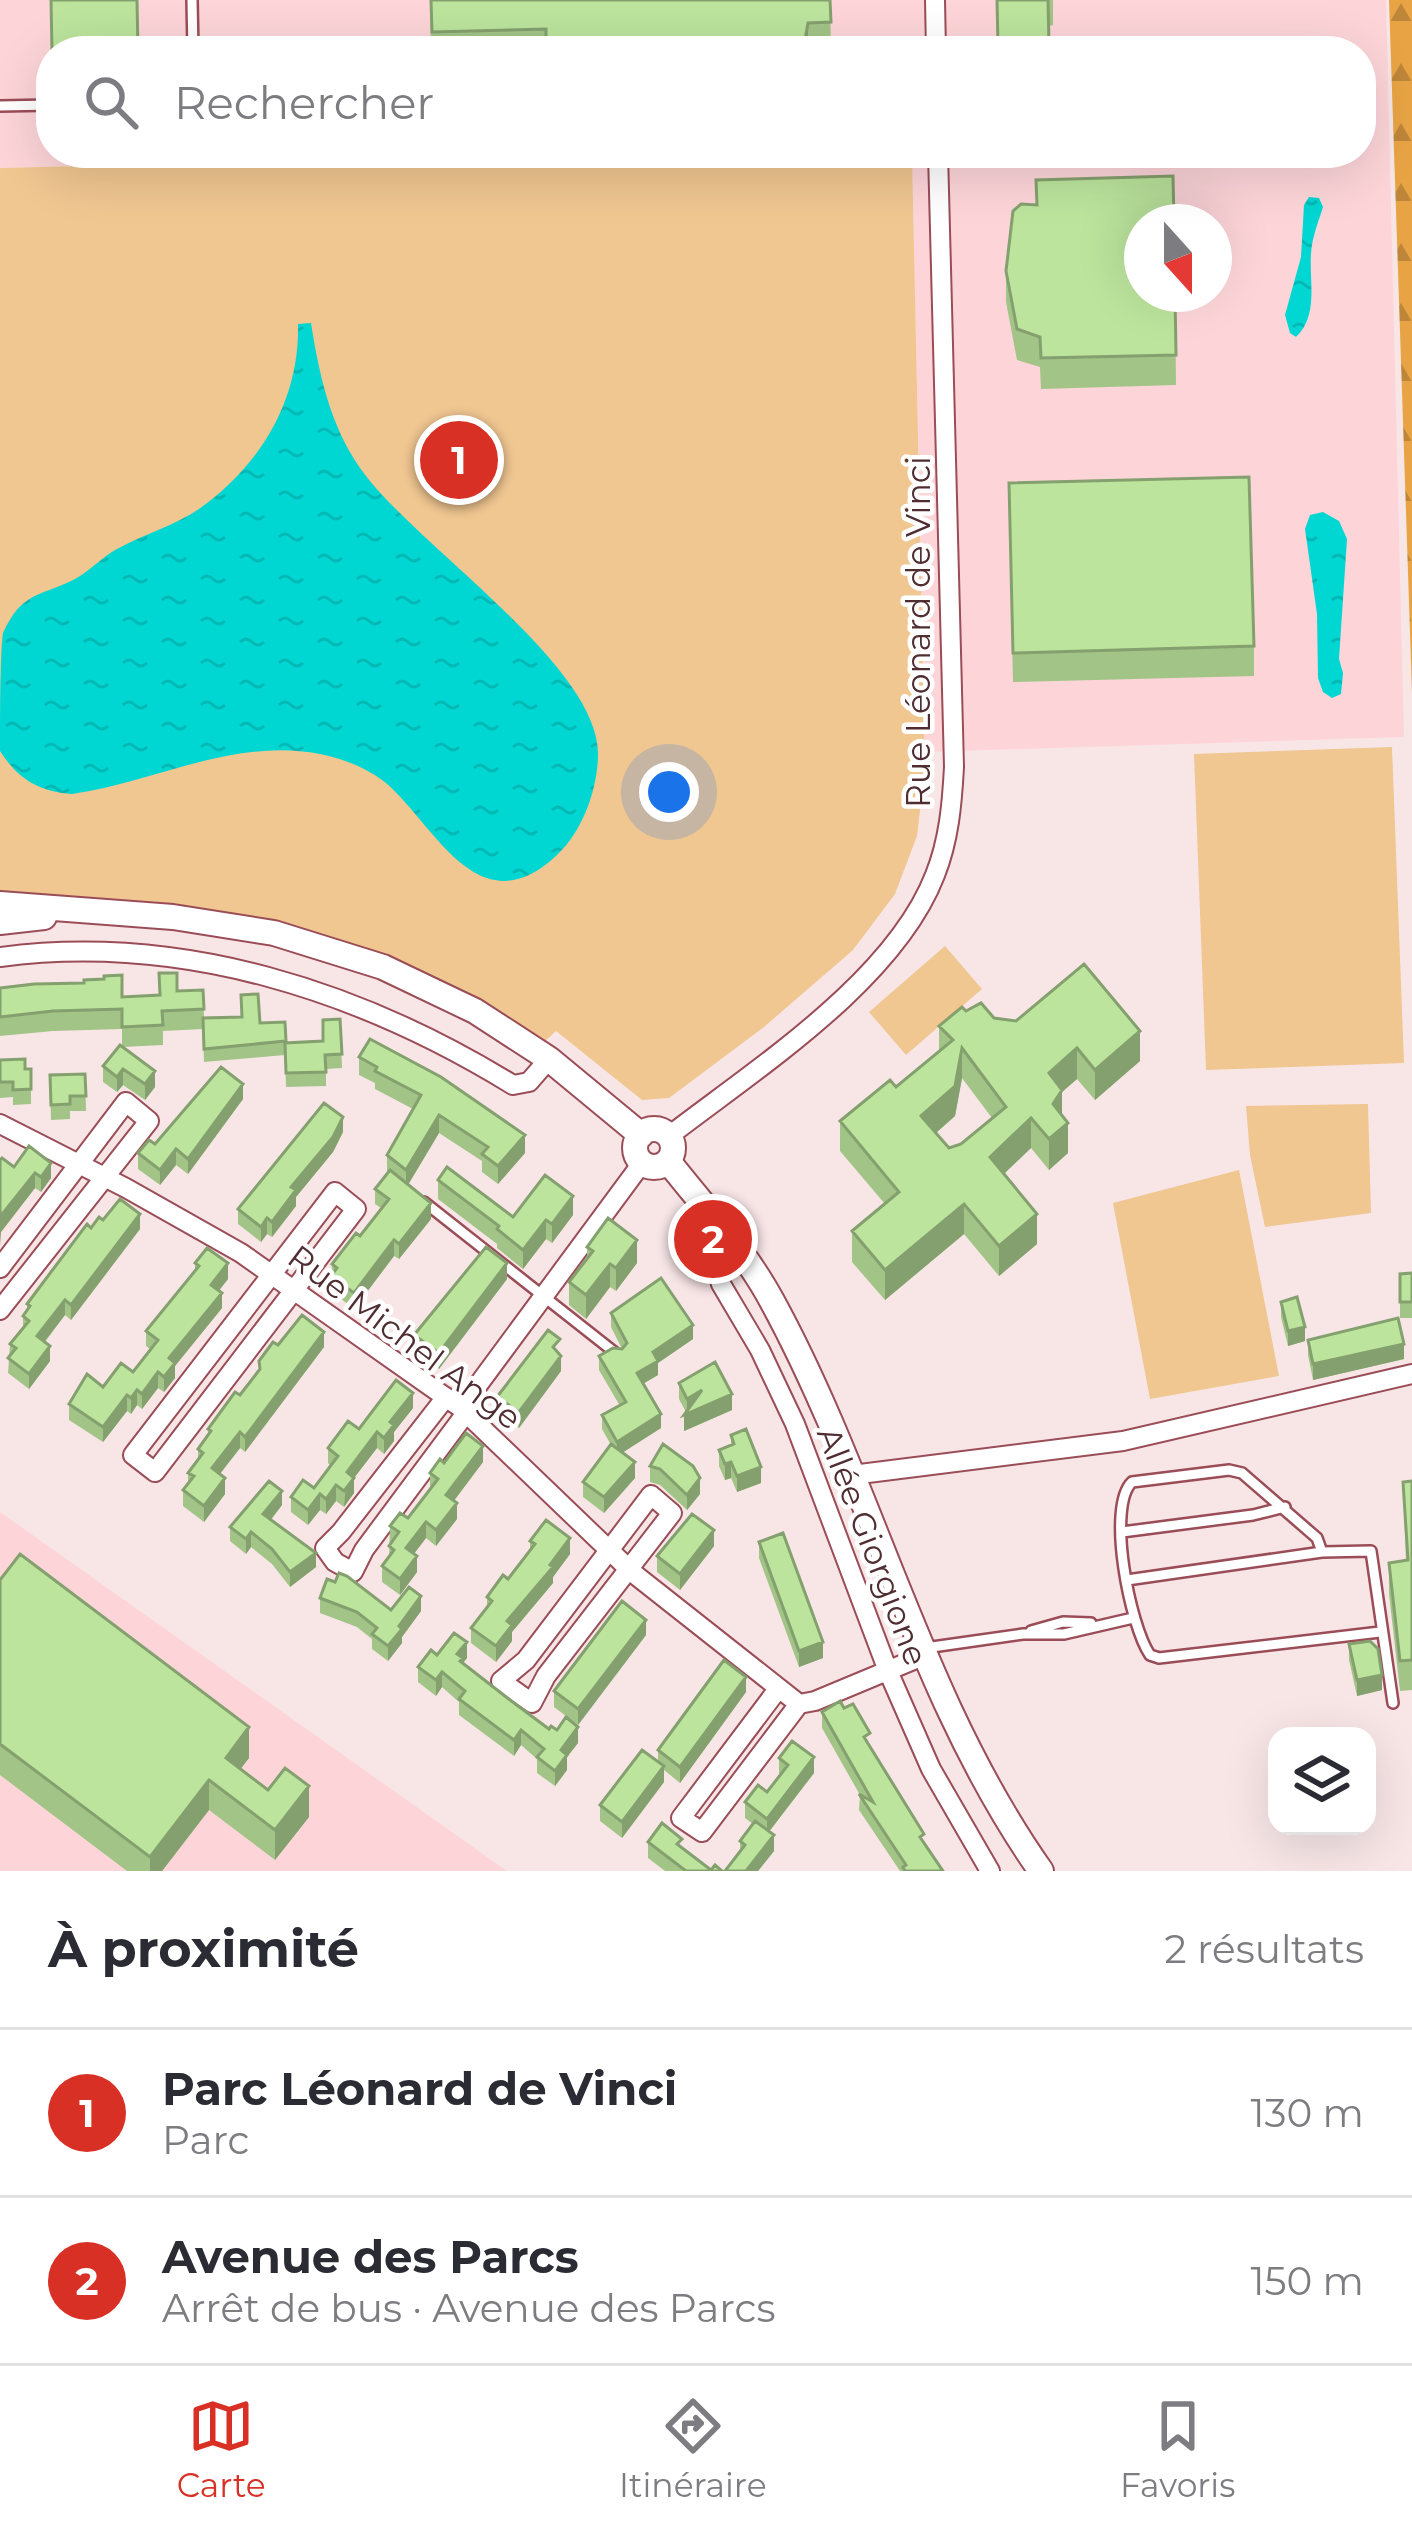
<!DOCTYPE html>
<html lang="fr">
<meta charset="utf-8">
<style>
body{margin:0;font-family:Montserrat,sans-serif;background:#f7f7f7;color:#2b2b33}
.controls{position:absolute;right:36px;bottom:36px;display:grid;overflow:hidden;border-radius:24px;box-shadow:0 12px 48px #0002}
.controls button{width:108px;height:108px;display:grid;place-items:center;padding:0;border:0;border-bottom:3px solid #e1e1e2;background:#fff;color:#2b2b33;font:60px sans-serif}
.compass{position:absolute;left:1124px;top:204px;width:108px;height:108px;border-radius:50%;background:#fff;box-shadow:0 12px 48px #0002;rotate:159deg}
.you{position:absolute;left:669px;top:792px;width:42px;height:42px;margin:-30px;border:9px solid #fff;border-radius:50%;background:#1a73e8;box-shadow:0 0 0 18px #1a73e833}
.badge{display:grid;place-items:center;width:78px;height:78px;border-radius:50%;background:#d93025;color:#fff;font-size:39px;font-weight:700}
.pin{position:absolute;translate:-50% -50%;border:6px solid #fff;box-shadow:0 3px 12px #0006}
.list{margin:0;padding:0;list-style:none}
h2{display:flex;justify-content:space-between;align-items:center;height:156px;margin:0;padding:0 48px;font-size:51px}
h2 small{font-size:39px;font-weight:400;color:#7c7c81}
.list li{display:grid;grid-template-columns:78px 1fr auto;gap:36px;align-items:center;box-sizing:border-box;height:168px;padding:0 48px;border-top:3px solid #e1e1e2}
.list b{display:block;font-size:45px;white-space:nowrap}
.list p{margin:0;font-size:39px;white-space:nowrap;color:#7c7c81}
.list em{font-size:39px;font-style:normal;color:#7c7c81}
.icon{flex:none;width:66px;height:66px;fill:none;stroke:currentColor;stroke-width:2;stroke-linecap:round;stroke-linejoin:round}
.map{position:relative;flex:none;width:1412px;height:1871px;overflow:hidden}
.search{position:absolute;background:#fff;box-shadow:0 12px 48px #0002;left:36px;right:36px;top:36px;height:132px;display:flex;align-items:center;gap:30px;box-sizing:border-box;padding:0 42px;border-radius:48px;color:#7c7c81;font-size:45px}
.sheet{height:492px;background:#fff}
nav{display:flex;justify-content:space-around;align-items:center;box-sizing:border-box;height:168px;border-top:3px solid #e1e1e2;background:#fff;font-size:33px;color:#7c7c81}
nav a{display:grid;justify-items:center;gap:6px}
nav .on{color:#d93025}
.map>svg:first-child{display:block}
.built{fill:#fdd5d9;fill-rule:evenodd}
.green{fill:#f0c691}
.forest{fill:url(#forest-firs)}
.water{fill:url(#water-ripples)}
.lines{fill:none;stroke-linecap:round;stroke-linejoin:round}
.service-casing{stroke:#9a4d57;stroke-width:14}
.minor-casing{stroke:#9a4d57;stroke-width:22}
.tertiary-casing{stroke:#9a4d57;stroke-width:28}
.service{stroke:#fff;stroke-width:9}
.minor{stroke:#fff;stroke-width:18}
.tertiary{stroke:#fff;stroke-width:24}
.wall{fill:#a2c487;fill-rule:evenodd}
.shaded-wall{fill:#84a06e}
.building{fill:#bce49d;stroke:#84a06e;stroke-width:3;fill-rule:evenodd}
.labels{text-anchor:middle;stroke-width:9;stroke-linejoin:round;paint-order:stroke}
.street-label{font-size:33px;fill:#4f2d31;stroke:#fff}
</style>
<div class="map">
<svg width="1412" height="1871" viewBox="0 0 1412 1871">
<defs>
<pattern id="forest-firs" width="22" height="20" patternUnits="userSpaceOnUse" patternTransform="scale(3)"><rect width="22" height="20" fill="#e8a444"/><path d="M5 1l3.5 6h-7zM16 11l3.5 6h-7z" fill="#be8639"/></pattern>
<pattern id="water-ripples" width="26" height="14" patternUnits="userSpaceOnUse" patternTransform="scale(3)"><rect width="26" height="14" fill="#00d6d2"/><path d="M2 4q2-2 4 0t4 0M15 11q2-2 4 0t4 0" fill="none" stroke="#04b8b5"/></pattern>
</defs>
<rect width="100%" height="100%" fill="#f8e6e7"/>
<!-- built -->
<path class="built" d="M0,0H1386L1404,737L925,752L912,153H1361V51H51V153H616L0,168ZM1142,222H1214V294H1142Z
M0,1512L507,1871H0Z"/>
<!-- green -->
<path class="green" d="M616,153H912L925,768L917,836L895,894L853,950L764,1027L669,1098L642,1100L556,1031L543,1043L350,947L0,899V168Z
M1392,747L1404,1063L1206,1070L1194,754Z
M945,946L982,989L906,1055L869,1012Z
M1368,1104L1371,1213L1265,1227L1250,1155L1246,1106Z
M1239,1170L1279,1376L1150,1399L1113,1203Z"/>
<!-- forest -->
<path class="forest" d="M1389,0H1412V693Z"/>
<!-- water -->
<path class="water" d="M1309,197L1319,198L1323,207C1318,223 1312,237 1311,254C1309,281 1319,315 1296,337L1290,333L1285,315L1301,257L1304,205Z
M311,323C319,374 330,425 360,468C413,544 601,666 598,756C597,790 583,830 558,854C479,930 435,825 386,783C369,769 342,758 320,754C234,737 155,782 72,794C39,792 17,778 0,751C0,726 0,652 3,633C22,592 38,597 73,580C89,572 102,557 117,549C144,534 174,526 199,509C260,466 300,400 298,324Z
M1323,512L1339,521L1347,539L1339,659L1343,673L1341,694L1332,698L1323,692L1318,678L1317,614L1305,529L1310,515Z"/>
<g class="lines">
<defs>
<path id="service" d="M192,0L193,51
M0,106L51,105
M424,1202L618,1355
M1122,1532L1253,1515L1285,1507
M1322,1552L1317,1538L1242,1473L1229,1470L1132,1482C1106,1507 1130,1626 1150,1655L1159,1658L1380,1632
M1127,1580L1322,1552L1371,1551L1393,1703
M1031,1631L1063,1622L1091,1623
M925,1648L1023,1634H1064L1133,1618"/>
<path id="minor" d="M935,0L936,51
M0,957C182,933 360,991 513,1085L529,1082L549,1059
M0,1124L126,1188L241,1253L461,1408L633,1573L799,1704L815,1701L923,1656
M669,1136C757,1068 894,981 935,875C949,840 952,804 954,767L938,153
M335,1192L356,1209L155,1472L133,1455Z
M739,1248L717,1270L721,1284L760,1350L795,1424L888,1671L931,1769L990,1871
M0,1268L126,1102L149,1121L0,1310
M446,1397L341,1532L325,1548L335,1562L353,1572L364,1550L466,1413
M461,1408L642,1163
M852,1475L1123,1441L1412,1374
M651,1495L672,1513L546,1676L532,1703L501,1681L526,1660Z
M778,1689L681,1818L702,1832L799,1704"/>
<path id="tertiary" d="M0,904L173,917L274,933L383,967L475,1011L549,1059L641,1135
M0,922L44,917
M635 1148a19 19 0 1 1 38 0a19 19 0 1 1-38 0Z
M668,1161C704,1207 744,1249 772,1301C873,1486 918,1697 1041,1871"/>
</defs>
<!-- service casing -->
<use href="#service" class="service-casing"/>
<!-- minor casing -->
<use href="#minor" class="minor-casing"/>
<!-- tertiary casing -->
<use href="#tertiary" class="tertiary-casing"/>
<!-- service -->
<use href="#service" class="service"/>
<!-- minor -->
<use href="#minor" class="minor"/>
<!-- tertiary -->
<use href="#tertiary" class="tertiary"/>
</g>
<!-- wall -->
<path class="wall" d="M430,0H830L831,51H431Z
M997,0H1053V25L1049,26V51H998Z
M1006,271L1175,294L1176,385L1041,389L1040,367L1017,360L1006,302Z
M1009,512L1254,646V676L1013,682Z
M0,988L122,997L203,990L204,1018L260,1023L286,1043L323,1041L340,1019L342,1068L326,1069V1086L286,1087L285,1055L204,1062L203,1029L163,1031V1045L122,1047V1029L53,1031L0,1036Z
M966,1011L1140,1061L1095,1100L1077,1079L1062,1092V1115L1068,1153L1049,1170L1031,1148L1004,1174L1037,1244L999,1276L964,1234L885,1300L852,1262V1231L885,1204L840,1151V1121L896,1087L939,1051V1026ZM962,1078L992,1118L961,1144L949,1148L936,1133L955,1116Z
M120,1045L155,1087L145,1100L123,1085L117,1092L103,1082V1066Z
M359,1057L525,1153L498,1184L482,1172V1161L439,1133L408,1185L431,1219L399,1259L394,1256L354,1309L331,1291L332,1264L360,1236L381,1208L375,1204V1189L387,1173V1155L413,1109L375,1089V1083L359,1075Z
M0,1060L25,1069H31V1104L13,1105V1097L0,1098Z
M85,1074L86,1111H70V1119L51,1120L50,1075Z
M243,1099L188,1174L176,1165L160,1185L138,1169V1153Z
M343,1132L333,1152L296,1197V1206L272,1237L267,1234L261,1242L238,1224V1209Z
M14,1167L51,1178L41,1192L35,1188L1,1232Z
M438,1180L513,1217L573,1215L552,1243L546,1239L523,1269L497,1248V1244L438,1199Z
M103,1220L140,1229L71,1320L65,1315L45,1342L50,1361L29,1389L8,1373L10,1344L23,1328V1316L27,1311V1304L91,1228Z
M587,1247L637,1263L616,1291L610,1287L586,1319L569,1305V1282L587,1258Z
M195,1263L228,1279L219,1291L222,1308L175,1366V1378L164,1392L158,1388L142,1409L137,1405L131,1414L127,1411L103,1442L69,1420V1404L133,1372L151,1350L146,1346V1331L195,1270Z
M1412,1273V1318H1400V1274Z
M507,1279L439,1369L414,1350V1335Z
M1281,1302L1305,1341L1288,1346L1281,1317Z
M611,1313L693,1339L658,1363V1375L643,1384L661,1428L622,1453L635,1478L604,1513L583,1497V1482L611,1445L602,1429V1415L620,1406L599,1370V1356L622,1349L611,1327Z
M1308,1340L1404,1359L1313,1380L1308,1355Z
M278,1345L324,1347L245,1452L240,1448L220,1474L225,1494L204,1522L183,1506V1490L188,1483V1473L198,1460V1449L208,1435V1429L240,1395L259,1370V1361Z
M560,1354L561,1371L519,1428L497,1413V1397Z
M679,1383L732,1410L684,1431L686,1412L679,1399Z
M413,1408L394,1432V1441L384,1454L377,1448L354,1478V1493L344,1507L336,1501L326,1514L320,1510L308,1525L291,1512V1497L314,1488L331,1466L328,1463V1448L359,1429Z
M731,1435L761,1483L737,1492L731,1478L725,1480L719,1466V1450L731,1445Z
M663,1444L700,1494L687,1510L660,1485L650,1482V1466Z
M483,1462L454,1501L457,1519L436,1546L426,1538L414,1554L417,1572L400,1595L382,1582V1566L389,1558L390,1526L408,1518L430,1489V1473L444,1463Z
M1412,1481V1690L1400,1691L1389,1594V1563L1406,1561L1403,1482Z
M282,1505L271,1520L316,1567L290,1587L272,1564L251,1547L246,1554L230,1541V1527Z
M530,1541L570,1554L553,1577V1583L512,1632V1641L496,1662L471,1643V1628L487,1607V1597L508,1579L530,1551Z
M759,1542L823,1658L799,1667L759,1558Z
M714,1546L680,1590L657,1572V1556Z
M0,1580L249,1758L240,1769L309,1817L275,1860L209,1810L162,1871H127L0,1775Z
M320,1598L391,1610L421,1611L402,1637V1643L388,1661L372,1649V1639L357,1627L320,1613Z
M646,1635L578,1725L554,1707V1691Z
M1349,1644L1382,1690L1357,1696L1349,1660Z
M437,1655L467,1658L463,1663L549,1729L578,1743L567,1757V1770L555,1786L537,1773V1759L521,1745L514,1756L459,1715V1702L442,1687L436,1696L418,1682V1667Z
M746,1692L680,1783L664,1770V1782L622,1838L600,1821V1805L658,1762V1750Z
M822,1712L870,1746L924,1843L943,1871H900L859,1810L860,1795L822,1728Z
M779,1758L814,1773L769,1832L774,1851L758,1871H725L740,1851V1841L753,1824L745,1818V1802L767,1792L781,1775L779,1773Z
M648,1842L682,1848L711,1870L722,1871H665L648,1858Z"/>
<!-- shaded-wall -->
<path class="shaded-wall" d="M808,23V51H803Z
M1140,1031V1061L1095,1100V1070Z
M962,1048V1078L955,1116L921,1146V1116Z
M1077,1048V1079L1062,1092V1120L1053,1134L1049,1073Z
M123,1069V1085L117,1092V1077Z
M155,1071V1087L145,1100V1084Z
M243,1084V1099L188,1174V1159Z
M439,1115V1133L406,1188V1170Z
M343,1117V1132L333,1152L296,1197V1206L272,1237V1222L291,1187Z
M1031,1118V1148L990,1187V1157Z
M1068,1123V1153L1049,1170V1139Z
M525,1135V1153L498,1184V1166Z
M176,1149V1165L160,1185V1170Z
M51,1163V1178L41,1192V1177Z
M35,1173V1188L1,1232L0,1246V1217Z
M573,1196V1215L552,1243V1224Z
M431,1203V1219L399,1259V1244Z
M964,1204V1234L885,1300V1270Z
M140,1214V1229L71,1320V1305Z
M1037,1214V1244L999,1276V1246Z
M267,1218V1234L261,1242V1227Z
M546,1220V1239L523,1269V1250Z
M394,1240V1256L354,1309V1293Z
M637,1240V1263L616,1291V1268Z
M228,1263V1279L211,1300V1285Z
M507,1263V1279L439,1369V1353Z
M610,1264V1287L586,1319V1295Z
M222,1293V1308L175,1366V1378L164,1392V1377L169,1358Z
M65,1300V1315L37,1351V1336Z
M693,1325V1339L658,1363V1375L637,1387V1373L653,1352Z
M1305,1327V1341L1288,1346V1331Z
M324,1332V1347L245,1452V1437Z
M1404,1344V1359L1313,1380V1364Z
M50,1346V1361L29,1389V1374Z
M561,1356V1371L519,1428V1412Z
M158,1372V1388L142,1409V1394Z
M137,1390V1405L131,1414V1398Z
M702,1390L732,1394V1410L684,1431V1415L687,1414V1399Z
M413,1393V1408L394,1432V1441L384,1454V1438L390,1422Z
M127,1395V1411L103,1442V1427Z
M661,1414V1428L617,1456V1442Z
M240,1432V1448L212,1484V1468Z
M377,1432V1448L354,1478V1493L344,1507L347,1472Z
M483,1446V1462L446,1511V1495Z
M635,1462V1478L604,1513V1497Z
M731,1462V1478L725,1480V1464Z
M761,1467V1483L737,1492V1476Z
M225,1478V1494L204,1522V1506Z
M700,1478V1494L687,1510V1495Z
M336,1485V1501L326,1514V1499Z
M282,1491V1505L263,1529V1514Z
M320,1494V1510L308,1525V1510Z
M457,1503V1519L436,1546V1530Z
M426,1522V1538L406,1564V1548Z
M714,1530V1546L680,1590V1574Z
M251,1532V1547L246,1554V1539Z
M570,1538V1554L553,1577V1583L512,1632V1641L496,1662V1646L507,1621Z
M316,1553V1567L290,1587V1572Z
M417,1556V1572L400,1595V1579Z
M421,1596V1611L402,1637V1643L388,1661V1646L399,1626Z
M646,1620V1635L578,1725V1709Z
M467,1642V1658L463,1663V1674L457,1654Z
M823,1642V1658L799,1667V1651Z
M442,1672V1687L436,1696V1680Z
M1382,1675V1690L1357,1696V1680Z
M746,1677V1692L680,1783V1767Z
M249,1727V1758L226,1788V1758Z
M578,1727V1743L567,1757V1770L555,1786V1771L561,1750Z
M521,1730V1745L514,1756V1740Z
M814,1757V1773L767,1834V1819Z
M664,1766V1782L622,1838V1822Z
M209,1780V1810L162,1871H150V1857Z
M309,1786V1817L275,1860V1830Z
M774,1835V1851L758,1871H746Z"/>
<!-- building -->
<path class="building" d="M51,0H137L138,51H52Z
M431,0H830L831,22L808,23L803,51H624V39L546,41V29L432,32Z
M997,0H1048L1049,44L998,45Z
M1173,176L1174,222H1142V294H1175L1176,355L1041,358L1040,337L1017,329L1006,271L1013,211L1021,204L1037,205L1036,180Z
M1249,477L1254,646L1013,653L1009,483Z
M1084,964L1140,1031L1095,1070L1077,1048L1049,1073L1062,1090L1053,1104L1068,1123L1049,1139L1031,1118L990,1157L1037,1214L999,1246L964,1204L885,1270L852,1231L899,1192L840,1121L890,1080L896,1087L953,1040L939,1026L962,1007L966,1011L981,1003L994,1018L1016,1021ZM962,1048L1006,1107L961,1144L949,1148L921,1116L955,1086Z
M159,973H177V991L203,990L204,1009L162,1011L163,1025L122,1027V1009L53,1011L0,1017V988L34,984L84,983V980L104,979V976L122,975V997L160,995Z
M258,994L260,1023L285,1022L286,1041L204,1049L203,1018L242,1017L241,995Z
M340,1019L342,1054L325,1055L326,1072L286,1073L285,1043L323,1041V1020Z
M370,1039L441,1077L525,1135L498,1166L482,1154L488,1147L439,1115L406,1170L387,1155L421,1095L375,1071L377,1067L359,1057Z
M120,1045L155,1071L145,1084L123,1069L117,1077L103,1066Z
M25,1059V1069H31V1089L13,1090V1082H0V1060Z
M221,1067L243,1084L188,1159L176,1149L160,1170L138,1153L149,1140L155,1144Z
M85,1074L86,1096H70V1104L51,1105L50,1075Z
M324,1103L343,1117L333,1137L291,1187L296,1190L272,1222L267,1218L261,1227L238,1209Z
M29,1146L51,1163L41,1177L35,1173L0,1217V1160L2,1158L14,1167Z
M447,1167L513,1217L545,1175L573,1196L552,1224L546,1220L523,1250L497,1229L499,1226L438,1180Z
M390,1170L431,1203L399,1244L394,1240L354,1293L331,1276L337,1268L332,1264L356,1233L360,1236L389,1199L375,1189Z
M120,1199L140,1214L71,1305L65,1300L37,1336L50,1346L29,1374L8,1358L16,1348L10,1344L29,1321L23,1316L30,1306L27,1304L87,1224L91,1228L99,1217L103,1220Z
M608,1218L637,1240L616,1268L610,1264L586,1295L569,1282L593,1251L587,1247Z
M486,1247L507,1263L439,1353L414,1335Z
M207,1248L228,1263L211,1285L222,1293L169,1358L175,1363L164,1377L158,1372L142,1394L137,1390L131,1398L127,1395L103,1427L69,1404L87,1374L103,1387L121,1363L133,1372L158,1340L146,1331L199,1266L195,1263Z
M1412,1273V1302H1400V1274Z
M661,1278L693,1325L653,1352L658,1361L637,1373L661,1414L617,1442L602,1415L626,1402L599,1356L613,1348L622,1349L627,1343L611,1313Z
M1297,1297L1305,1327L1288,1331L1281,1302Z
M302,1315L324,1332L245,1437L240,1432L212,1468L225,1478L204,1506L183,1490L194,1476L188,1473L203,1453L198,1449L211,1431L208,1429L235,1392L240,1395L260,1369L259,1361L273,1342L278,1345Z
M1398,1318L1404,1344L1313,1364L1308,1340Z
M548,1330L560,1339L553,1347L561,1356L519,1412L497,1397Z
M715,1362L732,1394L684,1415L702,1390L687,1399L679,1383Z
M396,1380L413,1393L390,1422L394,1425L384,1438L377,1432L347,1472L354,1478L344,1491L336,1485L326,1499L320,1494L308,1510L291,1497L303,1480L314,1488L338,1456L328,1448L348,1421L359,1429Z
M746,1429L761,1467L737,1476L731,1462L725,1464L719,1450L734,1444L731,1435Z
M466,1433L483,1446L446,1495L457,1503L436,1530L426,1522L406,1548L417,1556L400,1579L382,1566L394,1550L389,1546L399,1532L390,1526L400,1513L408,1518L438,1479L430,1473L440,1459L444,1463Z
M611,1444L635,1462L604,1497L583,1482Z
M663,1444L693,1466L700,1478L687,1495L660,1469L650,1466Z
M269,1481L282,1491L263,1514L316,1553L290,1572L272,1549L251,1532L246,1539L230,1527Z
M1412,1481V1660L1400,1661L1389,1563L1408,1560L1403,1482Z
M692,1514L714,1530L680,1574L657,1556Z
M546,1520L570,1538L550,1565L553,1567L507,1621L512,1625L496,1646L471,1628L492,1601L487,1597L503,1575L508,1579L535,1544L530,1541Z
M783,1533L823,1642L799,1651L759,1542Z
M20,1554L249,1727L226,1758L268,1790L285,1768L309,1786L275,1830L209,1780L150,1857L0,1744V1580Z
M339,1573L347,1576L391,1610L409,1587L421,1596L399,1626L402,1629L388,1646L372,1634L377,1628L357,1612L320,1598L327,1579L335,1582Z
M622,1601L646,1620L578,1709L554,1691Z
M454,1633L467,1642L457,1654L463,1658L460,1661L510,1700L549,1729L551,1726L557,1730L566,1717L578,1727L561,1750L567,1755L555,1771L537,1757L544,1749L521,1730L514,1740L459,1699L465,1691L442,1672L436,1680L418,1667L431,1650L437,1655Z
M1370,1641L1378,1649L1382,1675L1357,1680L1349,1644Z
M724,1660L746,1677L680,1767L658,1750Z
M840,1701L844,1708L853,1704L870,1733L864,1737L924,1834L920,1837L943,1871H905L903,1867L906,1865L859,1794L873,1802L822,1712Z
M792,1741L814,1757L767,1819L745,1802L758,1785L767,1792L788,1765L779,1758Z
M642,1750L664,1766L622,1822L600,1805Z
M755,1821L774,1835L746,1871H725L745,1845L740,1841Z
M662,1823L682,1839L677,1844L711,1870L715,1865L722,1871H686L648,1842Z"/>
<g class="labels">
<!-- street labels -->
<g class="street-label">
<text transform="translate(918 632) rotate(-90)" y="12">Rue Léonard de Vinci</text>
<text transform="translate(405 1337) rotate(37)" y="12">Rue Michel Ange</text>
<text transform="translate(873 1546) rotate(69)" y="12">Allée Giorgione</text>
</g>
</g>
</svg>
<div class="controls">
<button><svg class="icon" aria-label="layers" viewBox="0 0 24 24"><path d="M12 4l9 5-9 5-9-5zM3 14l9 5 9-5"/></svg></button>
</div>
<svg class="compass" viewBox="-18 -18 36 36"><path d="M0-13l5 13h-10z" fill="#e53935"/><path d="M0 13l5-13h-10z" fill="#7c7c81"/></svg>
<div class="you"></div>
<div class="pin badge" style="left:459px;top:460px">1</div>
<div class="pin badge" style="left:713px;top:1239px">2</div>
<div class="search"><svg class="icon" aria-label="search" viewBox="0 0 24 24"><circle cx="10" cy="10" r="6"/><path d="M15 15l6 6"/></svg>Rechercher</div>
</div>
<section class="sheet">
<h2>À proximité<small>2 résultats</small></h2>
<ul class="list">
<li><span class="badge">1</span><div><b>Parc Léonard de Vinci</b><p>Parc</p></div><em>130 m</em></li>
<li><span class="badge">2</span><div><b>Avenue des Parcs</b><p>Arrêt de bus · Avenue des Parcs</p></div><em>150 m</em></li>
</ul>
</section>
<nav>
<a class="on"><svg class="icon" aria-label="map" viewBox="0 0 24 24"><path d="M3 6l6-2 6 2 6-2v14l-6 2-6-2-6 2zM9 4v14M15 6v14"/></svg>Carte</a>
<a><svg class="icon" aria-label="directions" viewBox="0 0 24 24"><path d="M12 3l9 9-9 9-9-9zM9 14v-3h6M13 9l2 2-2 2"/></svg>Itinéraire</a>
<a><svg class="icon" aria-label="saved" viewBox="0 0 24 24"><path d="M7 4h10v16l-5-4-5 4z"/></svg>Favoris</a>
</nav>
